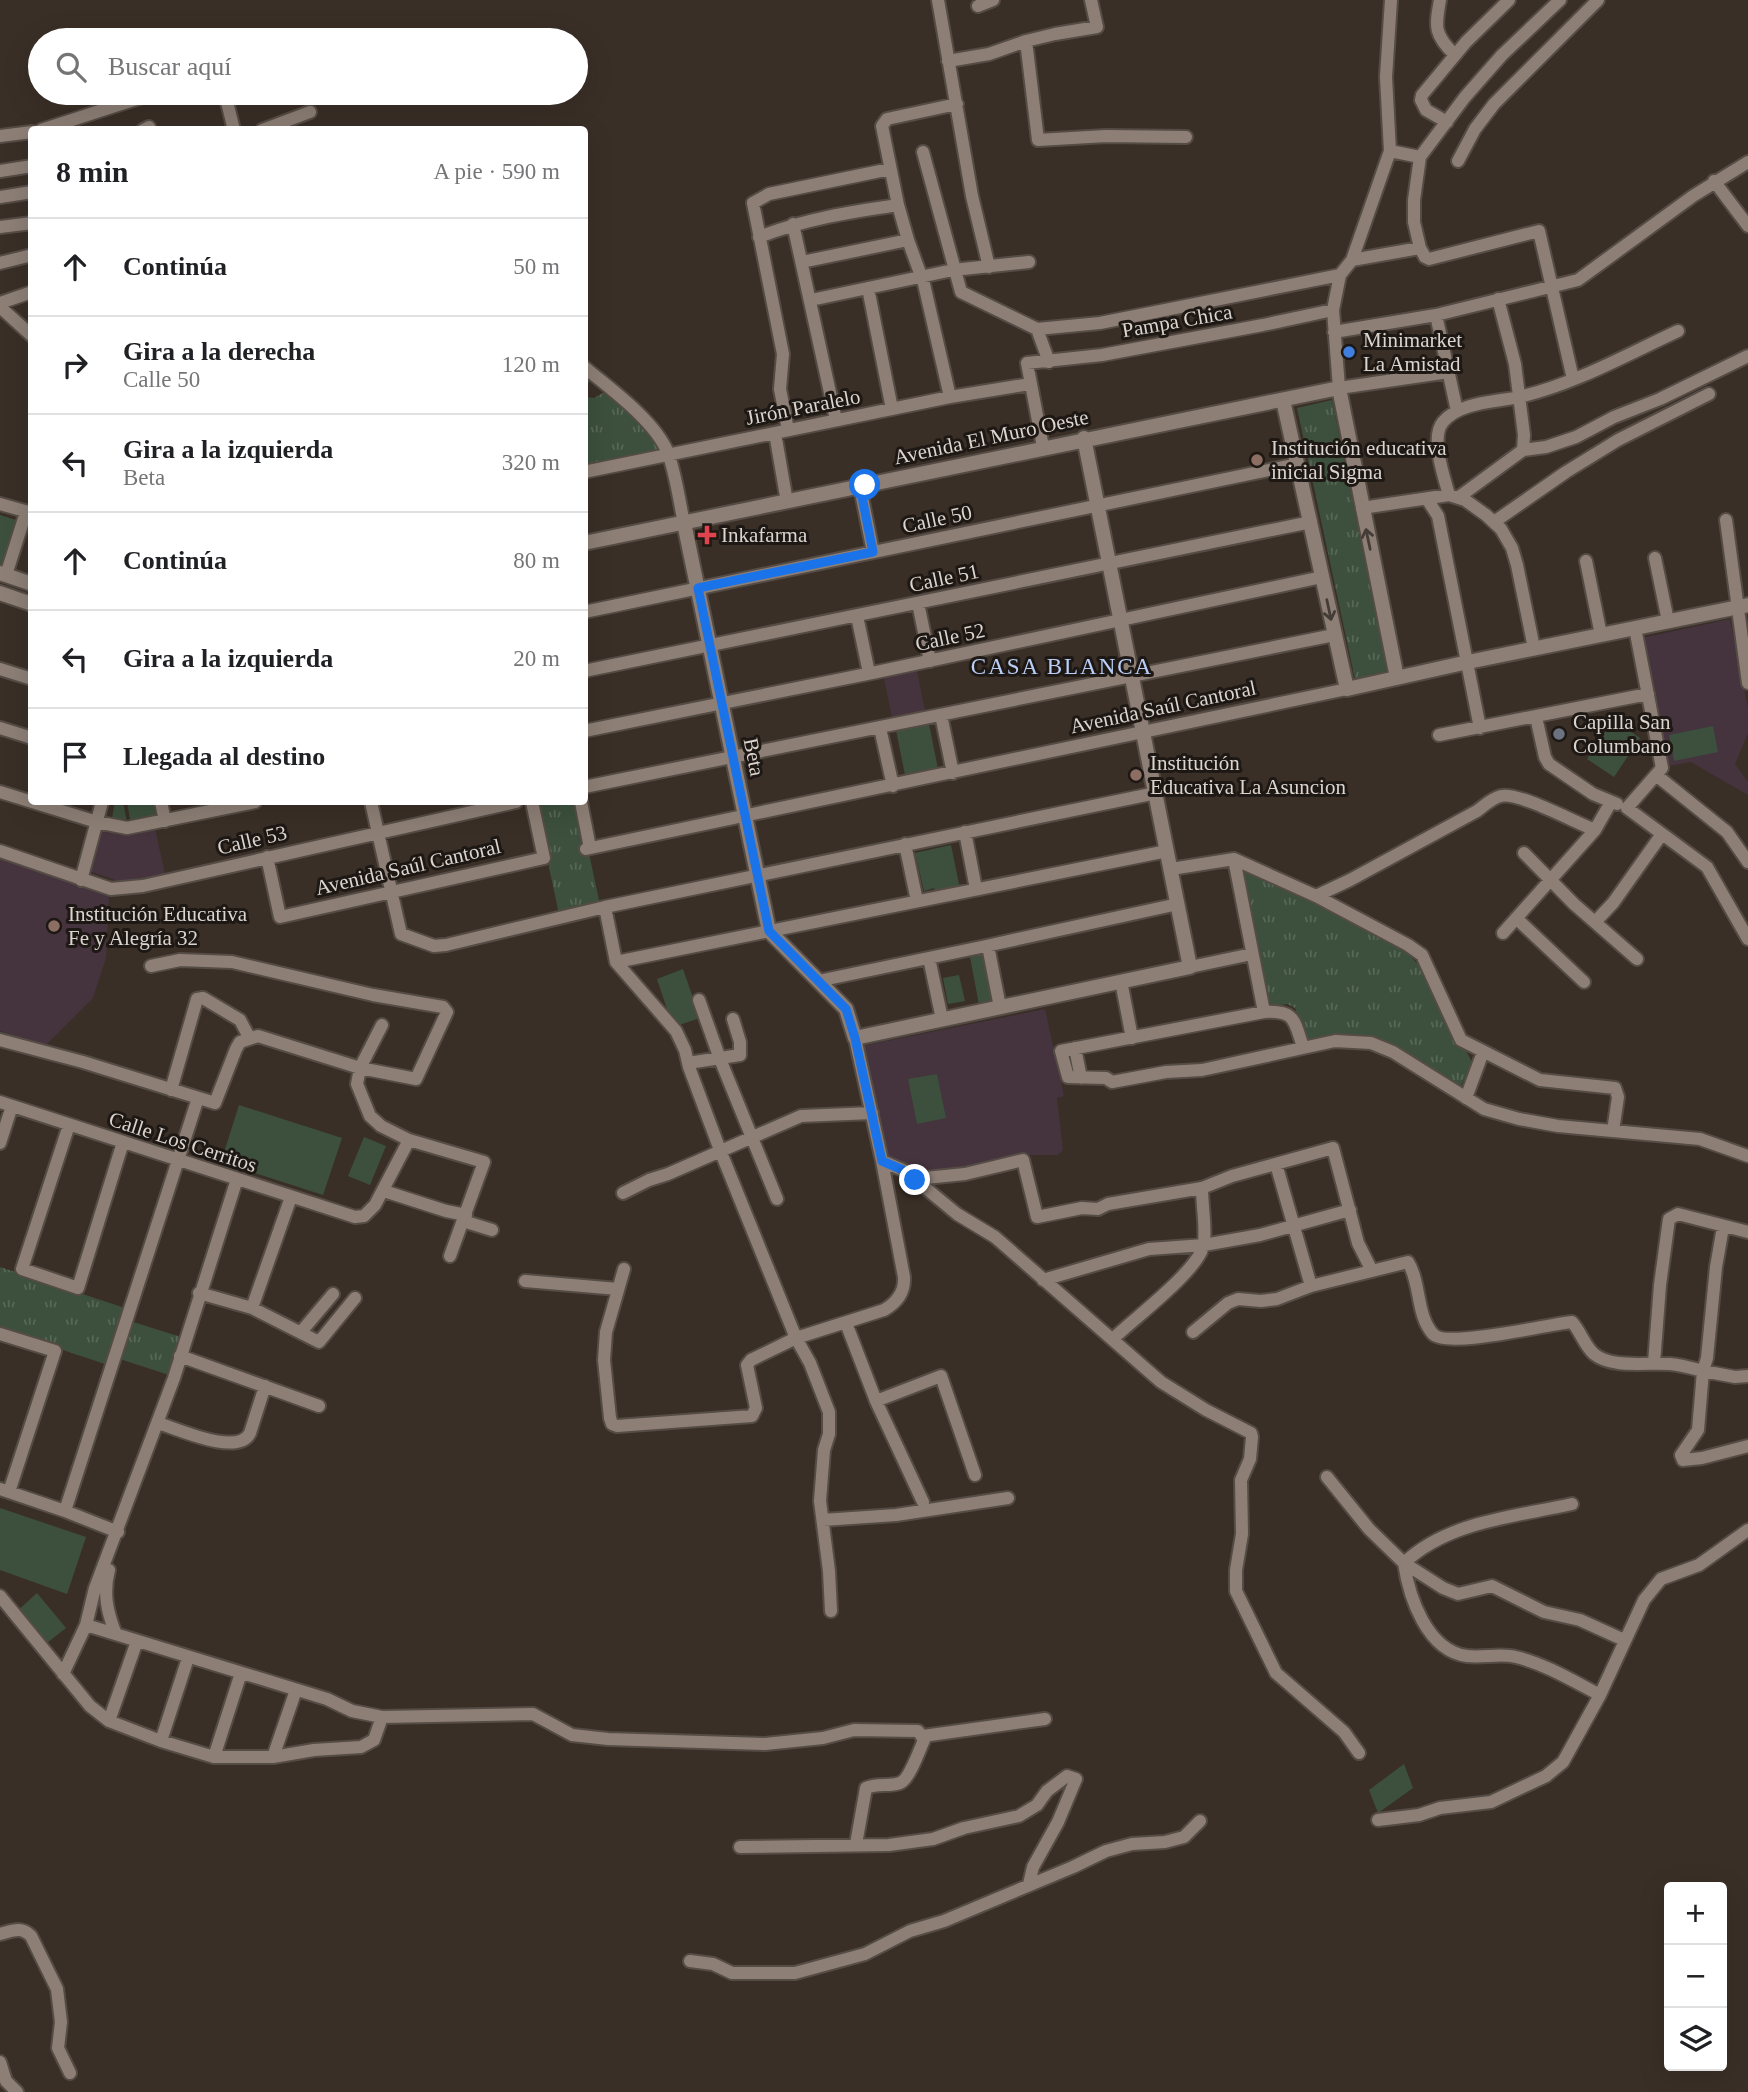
<!DOCTYPE html>
<html lang="es">
<meta charset="utf-8">
<style>
body{margin:0;font-family:Georgia,serif;background:#f2f2f2;color:#202124}
.controls{position:absolute;right:21px;bottom:21px;display:grid;overflow:hidden;border-radius:7px;box-shadow:0 7px 28px #0002}
.controls button{width:63px;height:63px;display:grid;place-items:center;padding:0;border:0;border-bottom:2px solid #e0e0e0;background:#fff;color:#202124;font:35px sans-serif}
.stop{position:absolute;width:21px;height:21px;margin:-16px;border:5px solid #1a73e8;border-radius:50%;background:#fff}
.stop.end{background:#1a73e8;border-color:#fff;box-shadow:0 2px 7px #0008}
.list{margin:0;padding:0;list-style:none}
h2{display:flex;justify-content:space-between;align-items:center;height:91px;margin:0;padding:0 28px;font-size:30px}
h2 small{font-size:23px;font-weight:400;color:#757577}
.list li{display:grid;grid-template-columns:46px 1fr auto;gap:21px;align-items:center;box-sizing:border-box;height:98px;padding:0 28px;border-top:2px solid #e0e0e0}
.list b{display:block;font-size:26px;white-space:nowrap}
.list p{margin:0;font-size:23px;white-space:nowrap;color:#757577}
.list em{font-size:23px;font-style:normal;color:#757577}
.icon{flex:none;width:38px;height:38px;fill:none;stroke:currentColor;stroke-width:2;stroke-linecap:round;stroke-linejoin:round}
.map{position:relative;flex:none;width:1748px;height:2092px;overflow:hidden}
.search{position:absolute;background:#fff;box-shadow:0 7px 28px #0002;left:28px;top:28px;width:560px;height:77px;display:flex;align-items:center;gap:18px;box-sizing:border-box;padding:0 24px;border-radius:38px;color:#757577;font-size:26px}
.panel{position:absolute;background:#fff;box-shadow:0 7px 28px #0002;left:28px;top:126px;width:560px;height:679px;border-radius:7px}
.map>svg:first-child{display:block}
.education{fill:#45333e}
.green{fill:#3c503d}
.park{fill:url(#park-tufts)}
.lines{fill:none;stroke-linecap:round;stroke-linejoin:round}
.minor-casing{stroke:#554c45;stroke-width:16}
.tertiary-casing{stroke:#554c45;stroke-width:18}
.minor{stroke:#8d7f76;stroke-width:12}
.tertiary{stroke:#8d7f76;stroke-width:14}
.oneway{stroke:#453c37}
.route{stroke:#1a73e8;stroke-width:9}
.shop-dot{fill:#3f7fe0;stroke:#1e1815;stroke-width:2.5}
.education-dot{fill:#8d6e63;stroke:#1e1815;stroke-width:2.5}
.health-dot{fill:#e0444e;stroke:#1e1815;stroke-width:2.5}
.worship-dot{fill:#6b7280;stroke:#1e1815;stroke-width:2.5}
.labels{text-anchor:middle;stroke-width:6;stroke-linejoin:round;paint-order:stroke}
.street-label{font-size:21px;fill:#dcd5cf;stroke:#1e1815}
.poi-label{font-size:21px;fill:#dcd5cf;stroke:#1e1815;text-anchor:start}
.neighbourhood-label{font-size:23px;letter-spacing:2px;fill:#bacff7;stroke:#1e1815}
</style>
<div class="map">
<svg width="1748" height="2092" viewBox="0 0 1748 2092">
<defs>
<pattern id="park-tufts" width="24" height="20" patternUnits="userSpaceOnUse" patternTransform="scale(1.75)"><rect width="24" height="20" fill="#3c503d"/><path d="M3 7l-1-3M5 7V3M7 7l1-3M15 17l-1-3M17 17v-4M19 17l1-3" fill="none" stroke="#586858"/></pattern>
</defs>
<rect width="100%" height="100%" fill="#3a2f27"/>
<!-- education -->
<path class="education" d="M1730,619L1748,708V733L1735,764L1748,782V795L1691,762L1669,766L1642,638Z
M916,666L926,716L893,723L883,673Z
M154,824L165,874L121,882L89,871L103,825Z
M0,859L109,893L106,958L93,998L45,1046L0,1031Z
M1045,1009L1064,1096L1057,1098L1063,1150L1058,1155H1026L966,1169L919,1174L888,1161L862,1046Z"/>
<!-- green -->
<path class="green" d="M0,515L19,521L3,567L0,565Z
M1613,720L1640,738L1614,777L1587,759Z
M929,724L938,769L905,775L896,730Z
M1713,726L1718,752L1674,761L1669,735Z
M115,802H123L128,827L111,823Z
M127,802H153L157,821L131,825Z
M951,845L960,889L936,894L934,888L924,891L915,853Z
M986,954L995,1001L979,1005L970,957Z
M683,969L700,1018L673,1027L657,979Z
M959,975L965,1001L948,1004L943,978Z
M937,1074L946,1118L917,1124L908,1079Z
M239,1105L342,1138L323,1195L221,1162Z
M364,1137L386,1146L370,1185L348,1176Z
M0,1508L86,1537L67,1594L0,1570Z
M37,1593L66,1628L43,1646L16,1612Z
M1404,1764L1413,1788L1378,1813L1369,1790Z"/>
<!-- park -->
<path class="park" d="M589,381L585,397L594,398L608,390L651,436L661,451L585,467L584,382Z
M1332,400L1387,671L1355,679L1297,408Z
M535,802H578L600,905L559,914Z
M1244,865L1406,952C1431,973 1435,1004 1450,1032C1454,1040 1472,1054 1471,1063C1470,1071 1463,1081 1460,1088L1415,1060L1340,1036L1310,1040L1305,1037L1295,1008L1287,1004L1273,1006L1268,1001L1242,868Z
M0,1267L128,1309L108,1365L0,1329Z
M130,1321L181,1337L169,1375L117,1358Z"/>
<g class="lines">
<defs>
<path id="minor" d="M938,0L972,196L989,267
M1391,0L1386,77L1390,151L1352,260L1340,275L1333,310L1339,388L1449,372
M1440,0C1435,27 1434,35 1455,55
M1560,0L1502,55L1465,97L1420,157L1414,200V222L1420,248L1425,257L1429,259L1539,231L1573,379
M978,6L993,0
M1026,41L1038,140L1106,136L1186,137
M948,61L989,54L1026,41L1055,34L1097,27L1091,0
M228,93L226,98L234,130
M1447,122L1426,110L1421,100L1422,95L1466,42L1509,0
M41,130L155,93
M143,130L149,127
M262,130L310,112
M0,136L32,132
M1390,151L1420,157
M923,152L961,292L1037,329L1100,323L1340,275
M1458,161L1475,129L1494,104L1598,0
M0,171L32,166
M1714,181L1748,226
M0,197L32,192
M793,224L836,420
M0,227L32,223
M759,237C805,219 850,212 898,205
M1352,260L1420,248
M802,262L908,240
M0,263L32,255
M868,288L892,409
M1498,299L1515,364L1524,435L1523,450
M811,300L953,270L1029,262
M0,303L32,292
M0,307L32,336
M1436,315L1457,411
M1037,329L1049,362
M1334,332L1436,315L1578,280L1693,196L1748,162
M584,367C611,389 655,421 668,453C676,475 679,500 684,523
M950,397L924,284L908,240L898,205L882,126L887,119L957,104
M788,430L780,389L783,354L753,203L769,194L890,169
M775,433L787,502
M1043,447L1027,363L1102,355L1263,325L1333,310
M584,472L950,397L1030,384
M860,487L873,552
M1449,495C1444,477 1430,437 1443,422C1459,402 1496,402 1519,397C1575,384 1626,355 1678,331
M1459,497L1523,450L1546,447L1576,437L1614,417L1660,399L1748,356
M1427,499L1438,516L1480,728
M0,504L32,513
M1362,508L1449,495L1465,500L1486,515L1501,529L1512,548L1517,565L1534,648
M1726,520L1748,683
M1494,522L1566,472L1618,440L1709,394
M1655,558L1668,621
M1586,561L1601,635
M6,575L26,512
M918,603L930,661
M584,612L1298,464
M857,616L869,673
M1635,628L1662,768L1627,808L1707,867L1748,939
M0,669L32,679
M584,671L1311,522
M941,715L953,773
M1536,717L1545,757L1549,764L1593,794L1617,804
M0,728L32,738
M880,728L893,786
M584,731L872,673L1322,577
M1439,735L1648,694
M1656,775L1727,832L1748,862
M584,787L1334,635
M0,792L97,822L127,828L255,802
M161,802L165,821
M371,802L401,934L434,946L446,945L605,907L1156,793
M581,802L590,848
M965,832L976,889
M905,844L917,901
M586,849L1347,689
M0,851L111,889L143,886L516,802
M1524,853L1574,904L1637,959
M267,857L280,917L544,858L532,802
M1234,859L1264,1012
M1171,869L1234,859L1316,896L1408,945L1422,955L1461,1040L1540,1080L1615,1088L1618,1097L1613,1131
M81,880L102,802
M1316,896L1350,880L1477,811C1485,805 1492,798 1501,796C1519,792 1574,822 1595,830
M605,907L616,962L676,1031L685,1050L689,1067L720,1150L796,1338L810,1363L829,1412V1434L824,1450L820,1501L829,1571L831,1611
M1516,918L1584,982
M1595,922L1613,903L1662,834
M1503,933L1595,830L1611,802
M988,946L1000,1007
M929,958L942,1019
M616,962L1167,851
M1190,967L1252,954
M818,981L986,946L1178,904
M1121,981L1132,1038
M699,1000L720,1059L777,1199
M382,1025L360,1068L357,1084L370,1116L381,1126L409,1140L484,1162L450,1256
M0,1040L83,1062L215,1103L236,1049L240,1042L258,1036L360,1068L416,1079L447,1012L443,1007L373,995L232,962L180,960L151,966
M1303,1047C1294,1021 1296,1010 1264,1012L1061,1051L1068,1077L1106,1078L1112,1082L1166,1072L1202,1070L1335,1041L1371,1043L1393,1052L1484,1109L1519,1119L1558,1126L1700,1139L1748,1156
M1075,1048L1081,1078
M688,1063L740,1055V1042L733,1019
M171,1090L197,999L203,998L240,1020L249,1037
M1466,1098L1483,1052
M0,1102L355,1217L364,1216L375,1205L409,1140
M69,1125L22,1269L78,1288L123,1142
M0,1143L12,1106
M882,1161L905,1171L957,1214L995,1237L1161,1382L1206,1410L1251,1433L1252,1437L1250,1459L1241,1480L1242,1534L1236,1570V1591L1276,1673L1344,1732L1359,1753
M1276,1164L1311,1286
M915,1179L965,1174L1023,1160L1037,1217L1082,1208L1098,1209L1108,1204L1202,1188L1232,1176L1333,1148L1358,1243L1372,1271
M384,1191L446,1211L466,1215
M623,1193L649,1180L668,1174L801,1116L872,1113
M463,1221L492,1230
M1723,1227L1716,1267L1707,1358L1703,1371L1735,1377L1748,1376
M624,1269L606,1332L604,1360L610,1418L612,1424L617,1426L752,1416L756,1408L747,1365L751,1360L796,1338L884,1310C896,1303 905,1293 904,1277L882,1161L855,1038
M1043,1280L1149,1249L1204,1245L1260,1235L1350,1210
M525,1281L618,1289
M199,1293L252,1308L319,1342L355,1298
M252,1308L291,1197
M846,1323L876,1401L923,1502
M301,1332L333,1294
M1193,1332L1228,1303L1238,1299L1261,1301L1277,1299L1311,1286L1408,1262C1421,1283 1416,1315 1433,1334C1447,1349 1549,1324 1572,1322C1581,1332 1584,1345 1594,1354C1612,1369 1648,1362 1670,1364C1682,1365 1692,1368 1703,1371L1698,1430L1681,1455L1683,1460L1702,1458L1748,1446
M0,1334L55,1351L9,1492
M1113,1339C1133,1319 1201,1269 1204,1243C1206,1226 1202,1206 1202,1188
M180,1356L319,1406
M1654,1363L1660,1285L1669,1219L1678,1214L1748,1232
M876,1401L941,1376L975,1475
M158,1423C178,1429 238,1457 250,1433L265,1386
M1327,1477L1369,1529L1404,1563L1443,1588L1458,1594L1492,1586L1544,1612L1580,1620L1624,1640
M0,1489L65,1511L118,1532
M1572,1504C1515,1517 1448,1521 1404,1563C1409,1597 1427,1651 1467,1656C1483,1658 1501,1653 1516,1657C1545,1664 1573,1681 1600,1695
M65,1511L198,1098
M823,1520L896,1515L1008,1498
M109,1570C103,1593 107,1611 115,1632
M0,1596L90,1706L109,1721L161,1741L214,1757H273L314,1750L361,1747L374,1740L382,1717
M86,1625L327,1699L352,1711L382,1717L533,1714L572,1735L608,1739L765,1744L823,1738L854,1730L918,1731L924,1740C920,1749 909,1780 900,1783C889,1787 877,1783 866,1788L856,1844
M63,1674L86,1625L95,1588L174,1378L237,1179
M109,1721L137,1641
M923,1736L1045,1719
M161,1741L188,1658
M214,1757L241,1673
M273,1757L296,1690
M1378,1820L1419,1815L1440,1808L1491,1802L1546,1776L1563,1762L1600,1695L1644,1600L1661,1579L1699,1565L1748,1530
M740,1847L889,1845L933,1839L964,1828L1019,1816L1037,1805L1047,1791L1067,1776L1076,1779L1058,1822L1033,1867L1029,1884
M0,1934C12,1931 21,1926 31,1936L57,1989L61,2022L58,2048L70,2073
M690,1961L713,1964L732,1973H795L865,1954L910,1931L944,1921L1073,1867L1106,1851L1132,1844L1165,1842L1184,1837L1200,1821
M0,2062L6,2081L17,2092"/>
<path id="tertiary" d="M1283,400L1347,689L1468,662L1748,605
M684,523L769,931L846,1009L855,1038L1190,967L1084,438
M584,543L1339,388L1397,678
M0,573L32,584
M0,593L32,604"/>
</defs>
<!-- minor casing -->
<use href="#minor" class="minor-casing"/>
<!-- tertiary casing -->
<use href="#tertiary" class="tertiary-casing"/>
<!-- minor -->
<use href="#minor" class="minor"/>
<!-- tertiary -->
<use href="#tertiary" class="tertiary"/>
</g>
<!-- one-way arrows -->
<defs><path id="oneway-shaft" d="M-6 0H5M1.5-3L5.5 0L1.5 3" fill="none" stroke-width="1.6" stroke-linecap="round" stroke-linejoin="round" transform="scale(1.75)"/></defs>
<g class="oneway">
<use href="#oneway-shaft" transform="translate(1368 539) rotate(-102)"/>
<use href="#oneway-shaft" transform="translate(1329 610) rotate(78)"/>
</g>
<g class="lines">
<!-- route -->
<path class="route" d="M865,485L860,487L873,552L698,588L769,931L846,1009L855,1038L882,1161L905,1171L915,1180"/>
</g>
<!-- markers -->
<circle class="shop-dot" cx="1349" cy="352" r="7"/>
<g class="education-dot">
<circle cx="1257" cy="460" r="7"/>
<circle cx="1136" cy="775" r="7"/>
<circle cx="54" cy="926" r="7"/>
</g>
<path class="health-dot" d="M703.5 524.5h7v7h7v7h-7v7h-7v-7h-7v-7h7z"/>
<circle class="worship-dot" cx="1559" cy="734" r="7"/>
<g class="labels">
<!-- street labels -->
<g class="street-label">
<text transform="translate(1177 321) rotate(-10)" y="7">Pampa Chica</text>
<text transform="translate(803 407) rotate(-11)" y="7">Jirón Paralelo</text>
<text transform="translate(991 437) rotate(-12)" y="7">Avenida El Muro Oeste</text>
<text transform="translate(937 519) rotate(-12)" y="7">Calle 50</text>
<text transform="translate(944 578) rotate(-12)" y="7">Calle 51</text>
<text transform="translate(950 637) rotate(-12)" y="7">Calle 52</text>
<text transform="translate(1163 707) rotate(-12)" y="7">Avenida Saúl Cantoral</text>
<text transform="translate(754 757) rotate(79)" y="7">Beta</text>
<text transform="translate(252 840) rotate(-13)" y="7">Calle 53</text>
<text transform="translate(408 867) rotate(-13)" y="7">Avenida Saúl Cantoral</text>
<text transform="translate(183 1142) rotate(18)" y="7">Calle Los Cerritos</text>
</g>
<!-- poi labels -->
<g class="poi-label">
<text x="1363" y="347">Minimarket<tspan x="1363" dy="24">La Amistad</tspan></text>
<text x="1271" y="455">Institución educativa<tspan x="1271" dy="24">inicial Sigma</tspan></text>
<text x="721" y="542">Inkafarma</text>
<text x="1573" y="729">Capilla San<tspan x="1573" dy="24">Columbano</tspan></text>
<text x="1150" y="770">Institución<tspan x="1150" dy="24">Educativa La Asuncion</tspan></text>
<text x="68" y="921">Institución Educativa<tspan x="68" dy="24">Fe y Alegría 32</tspan></text>
</g>
<!-- neighbourhood labels -->
<g class="neighbourhood-label">
<text x="1062" y="674">CASA BLANCA</text>
</g>
</g>
</svg>
<div class="controls">
<button>+</button>
<button>−</button>
<button><svg class="icon" aria-label="layers" viewBox="0 0 24 24"><path d="M12 4l9 5-9 5-9-5zM3 14l9 5 9-5"/></svg></button>
</div>
<div class="stop" style="left:865px;top:485px"></div>
<div class="stop end" style="left:915px;top:1180px"></div>
<div class="search"><svg class="icon" aria-label="search" viewBox="0 0 24 24"><circle cx="10" cy="10" r="6"/><path d="M15 15l6 6"/></svg>Buscar aquí</div>
<section class="panel">
<h2>8 min<small>A pie · 590 m</small></h2>
<ul class="list">
<li><svg class="icon" aria-label="ahead" viewBox="0 0 24 24"><path d="M12 20V5M6 11l6-6 6 6"/></svg><div><b>Continúa</b></div><em>50 m</em></li>
<li><svg class="icon" aria-label="right" viewBox="0 0 24 24"><path d="M7 20v-9h11M14 6l5 5-5 5"/></svg><div><b>Gira a la derecha</b><p>Calle 50</p></div><em>120 m</em></li>
<li><svg class="icon" aria-label="left" viewBox="0 0 24 24"><path d="M17 20v-9H6M10 6l-5 5 5 5"/></svg><div><b>Gira a la izquierda</b><p>Beta</p></div><em>320 m</em></li>
<li><svg class="icon" aria-label="ahead" viewBox="0 0 24 24"><path d="M12 20V5M6 11l6-6 6 6"/></svg><div><b>Continúa</b></div><em>80 m</em></li>
<li><svg class="icon" aria-label="left" viewBox="0 0 24 24"><path d="M17 20v-9H6M10 6l-5 5 5 5"/></svg><div><b>Gira a la izquierda</b></div><em>20 m</em></li>
<li><svg class="icon" aria-label="arrive" viewBox="0 0 24 24"><path d="M6 21V4h12l-3 4 3 4H6"/></svg><div><b>Llegada al destino</b></div></li>
</ul>
</section>
</div>
